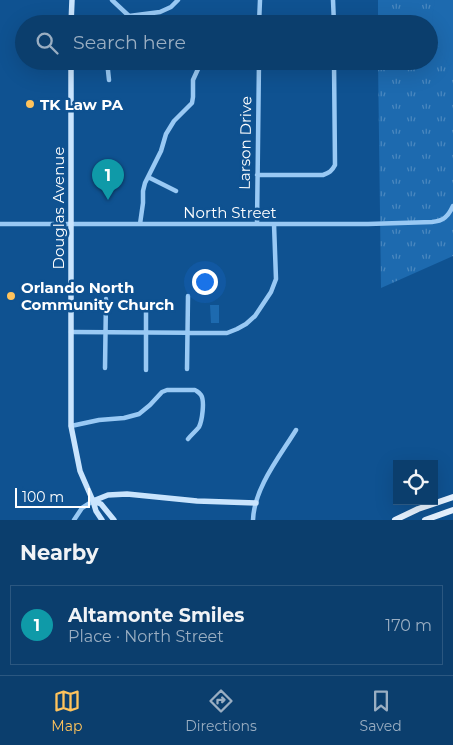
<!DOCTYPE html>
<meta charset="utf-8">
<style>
:root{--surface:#0b3e6d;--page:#194975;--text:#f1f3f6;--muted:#9aaec2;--line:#2b5780;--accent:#ffc35c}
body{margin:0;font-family:Montserrat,sans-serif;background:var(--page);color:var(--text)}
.controls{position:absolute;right:15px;bottom:15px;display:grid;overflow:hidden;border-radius:0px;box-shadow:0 5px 20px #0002}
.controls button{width:45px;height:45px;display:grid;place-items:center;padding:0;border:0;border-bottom:1px solid var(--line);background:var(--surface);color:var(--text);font:25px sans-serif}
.scale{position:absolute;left:15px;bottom:12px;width:75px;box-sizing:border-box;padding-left:5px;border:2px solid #fff;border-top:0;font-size:14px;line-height:18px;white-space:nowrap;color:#fff;-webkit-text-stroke:4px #0f5291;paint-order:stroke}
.you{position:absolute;left:204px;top:281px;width:18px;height:18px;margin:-12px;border:4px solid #fff;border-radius:50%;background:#1a73e8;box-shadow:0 0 0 8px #1a73e833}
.badge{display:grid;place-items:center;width:32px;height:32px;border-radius:50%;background:var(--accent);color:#fff;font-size:16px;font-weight:700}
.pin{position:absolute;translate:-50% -41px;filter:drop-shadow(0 1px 2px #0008)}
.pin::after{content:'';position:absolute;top:26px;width:18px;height:15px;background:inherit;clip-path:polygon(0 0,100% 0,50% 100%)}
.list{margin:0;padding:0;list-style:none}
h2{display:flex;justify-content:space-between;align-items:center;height:65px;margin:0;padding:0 20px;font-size:21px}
h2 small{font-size:16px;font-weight:400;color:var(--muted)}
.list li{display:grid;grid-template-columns:32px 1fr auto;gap:15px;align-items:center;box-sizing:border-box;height:80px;margin:0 10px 10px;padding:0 10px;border:1px solid var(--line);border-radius:0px}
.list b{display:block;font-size:19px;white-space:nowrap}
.list p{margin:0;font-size:16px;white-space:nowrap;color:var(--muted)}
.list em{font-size:16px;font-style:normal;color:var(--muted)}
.icon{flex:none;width:28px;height:28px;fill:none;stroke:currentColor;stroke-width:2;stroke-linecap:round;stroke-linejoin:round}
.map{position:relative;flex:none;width:453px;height:520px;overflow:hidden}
.search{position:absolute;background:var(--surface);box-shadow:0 5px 20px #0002;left:15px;right:15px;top:15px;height:55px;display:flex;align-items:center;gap:12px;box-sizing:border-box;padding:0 18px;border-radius:28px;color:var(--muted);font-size:19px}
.sheet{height:155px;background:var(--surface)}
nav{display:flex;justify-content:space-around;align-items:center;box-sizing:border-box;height:70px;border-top:1px solid var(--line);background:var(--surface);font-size:14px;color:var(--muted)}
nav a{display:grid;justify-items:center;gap:2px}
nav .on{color:var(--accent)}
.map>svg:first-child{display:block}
.grass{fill:url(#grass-tufts)}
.garden{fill:#1d6aaf}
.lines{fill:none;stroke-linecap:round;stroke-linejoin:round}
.street{stroke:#99c9f4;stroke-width:4.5}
.secondary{stroke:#c9e4fd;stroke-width:5.5}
.primary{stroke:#e6f2ff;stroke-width:6}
.poi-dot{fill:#ffc35c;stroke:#0f5291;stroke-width:2}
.labels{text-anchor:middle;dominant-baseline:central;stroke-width:5;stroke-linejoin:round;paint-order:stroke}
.poi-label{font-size:15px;font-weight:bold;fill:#fff;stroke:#0f5291;text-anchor:start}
.street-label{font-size:15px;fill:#fff;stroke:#0f5291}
</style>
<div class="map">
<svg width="453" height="520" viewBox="0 0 453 520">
<defs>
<pattern id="grass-tufts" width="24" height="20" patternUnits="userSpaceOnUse" patternTransform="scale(1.25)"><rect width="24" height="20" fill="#1d6aaf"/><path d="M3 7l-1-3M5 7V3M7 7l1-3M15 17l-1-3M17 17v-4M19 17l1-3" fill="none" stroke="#4a88bf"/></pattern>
</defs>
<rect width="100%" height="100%" fill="#0f5291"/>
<!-- grass -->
<path class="grass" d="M378,0H453V256L381,288L378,61H429V24H378Z"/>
<!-- garden -->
<path class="garden" d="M435,0H453V63L449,66L436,42L432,17Z
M210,305H219V323H211Z"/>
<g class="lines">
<!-- street -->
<path class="street" d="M112,0L129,16L146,24
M333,0L334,24
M121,24L129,16L160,12L171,7L178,0
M259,24L260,0
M107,61L109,80
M257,175H323C329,173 332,171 335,165L334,61
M148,177L176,191
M0,224H368L432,222C443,221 448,217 453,206
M140,224L143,203V191L145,183L161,151L166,134L174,121L192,103L193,97V80L198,69L197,61
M257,224L259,61
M71,332L227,333L237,329L246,324L255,316L271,292L276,279L274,224
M105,368L106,299
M187,369L188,296
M146,370V304
M71,426L99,420L124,418L139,414L150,405L162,392L167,390H195C198,392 199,392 201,395C205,401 202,421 199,427C196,431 191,435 188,439
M74,520L82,508L93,501
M253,520C254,488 280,456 296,430"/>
<!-- secondary -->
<path class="secondary" d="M71,24L72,0
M71,61V426L80,471L93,501L96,511L102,520
M93,501L108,495L127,494L197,501L256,503
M93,501L101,504L114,520"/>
<!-- primary -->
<path class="primary" d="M395,520L418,509L453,497
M425,520L453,510"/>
</g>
<!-- markers -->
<g class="poi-dot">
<circle cx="30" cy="104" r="5"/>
<circle cx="11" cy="296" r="5"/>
</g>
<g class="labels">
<!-- poi labels -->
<g class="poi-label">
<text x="40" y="104">TK Law PA</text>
<text x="21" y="287">Orlando North<tspan x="21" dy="17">Community Church</tspan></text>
</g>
<!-- street labels -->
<g class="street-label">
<text transform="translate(245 143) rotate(-89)">Larson Drive</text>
<text transform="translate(58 208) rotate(-90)">Douglas Avenue</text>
<text x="230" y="212">North Street</text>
</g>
</g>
</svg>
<div class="controls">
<button><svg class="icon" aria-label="locate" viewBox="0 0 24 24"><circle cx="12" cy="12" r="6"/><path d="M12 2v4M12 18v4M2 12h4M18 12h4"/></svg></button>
</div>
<div class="scale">100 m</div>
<div class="you"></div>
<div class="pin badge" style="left:108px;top:200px;background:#0f9aa8">1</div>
<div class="search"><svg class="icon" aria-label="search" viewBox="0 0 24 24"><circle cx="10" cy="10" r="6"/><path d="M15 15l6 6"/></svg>Search here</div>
</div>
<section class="sheet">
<h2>Nearby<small></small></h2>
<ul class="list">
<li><span class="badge" style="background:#0f9aa8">1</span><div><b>Altamonte Smiles</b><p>Place · North Street</p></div><em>170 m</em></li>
</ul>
</section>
<nav>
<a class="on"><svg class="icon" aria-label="map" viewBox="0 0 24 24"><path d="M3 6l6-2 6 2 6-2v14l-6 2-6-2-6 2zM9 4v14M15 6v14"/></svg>Map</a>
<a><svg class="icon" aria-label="directions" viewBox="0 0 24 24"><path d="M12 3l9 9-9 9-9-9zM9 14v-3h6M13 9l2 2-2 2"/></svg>Directions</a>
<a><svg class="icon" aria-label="saved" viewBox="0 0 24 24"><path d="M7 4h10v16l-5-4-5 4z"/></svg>Saved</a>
</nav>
